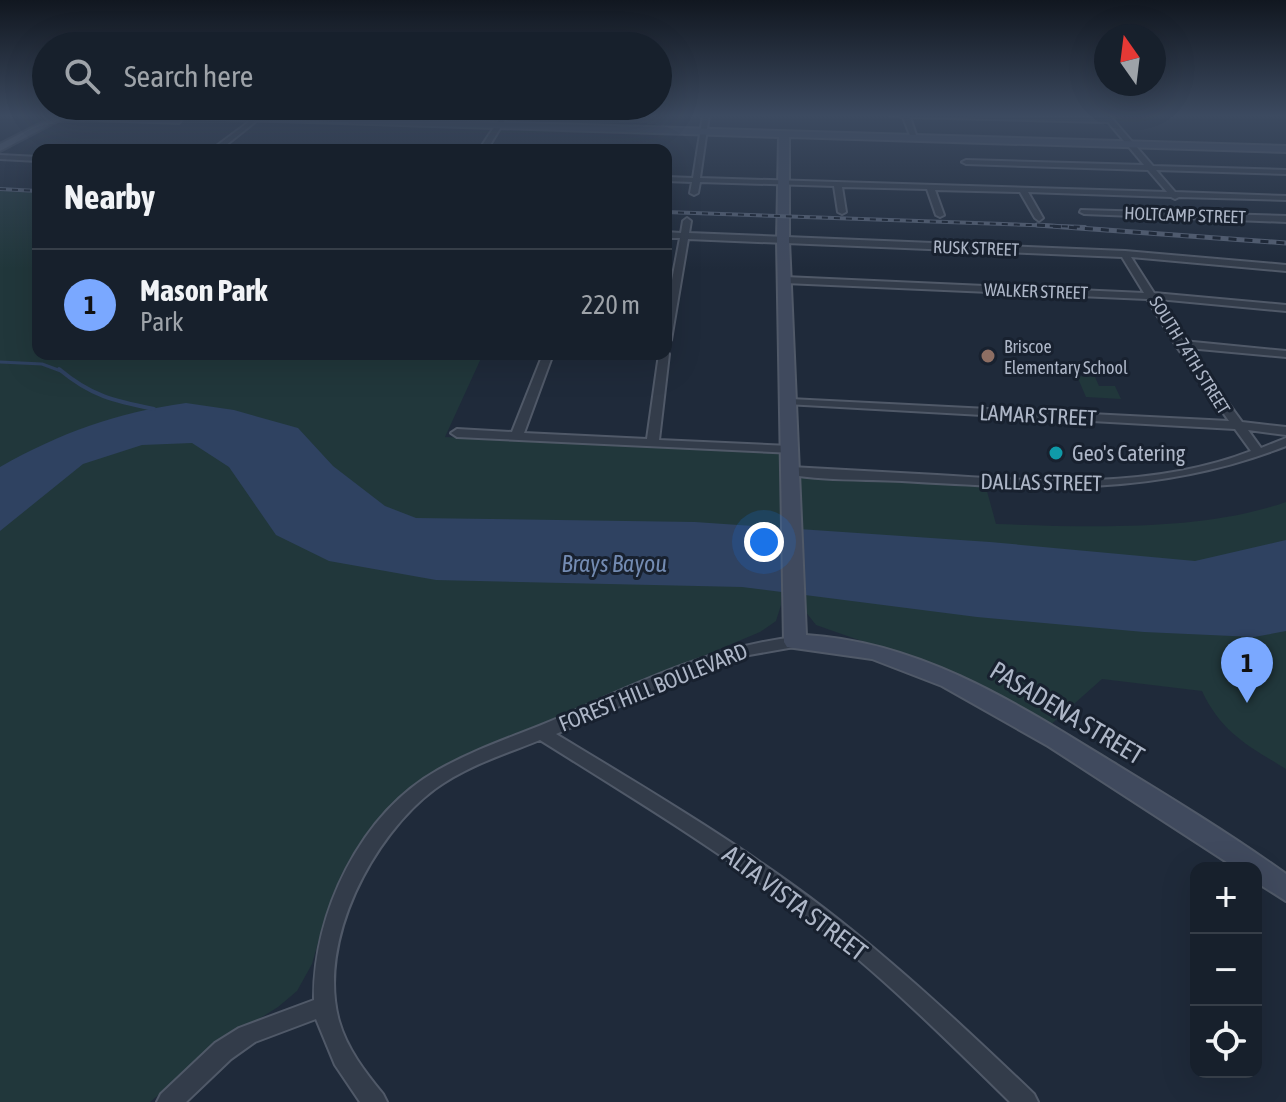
<!DOCTYPE html>
<meta charset="utf-8">
<style>
:root{--surface:#17202c;--page:#242d38;--text:#f1f3f6;--muted:#9ea3a9;--line:#363e48;--accent:#7aa8ff}
body{margin:0;font-family:"Asap Condensed",sans-serif;background:var(--page);color:var(--text)}
.controls{position:absolute;right:24px;bottom:24px;display:grid;overflow:hidden;border-radius:16px;box-shadow:0 8px 32px #0002}
.controls button{width:72px;height:72px;display:grid;place-items:center;padding:0;border:0;border-bottom:2px solid var(--line);background:var(--surface);color:var(--text);font:40px sans-serif}
.compass{position:absolute;left:1094px;top:24px;width:72px;height:72px;border-radius:50%;background:var(--surface);box-shadow:0 8px 32px #0002;rotate:346deg}
.you{position:absolute;left:764px;top:542px;width:28px;height:28px;margin:-20px;border:6px solid #fff;border-radius:50%;background:#1a73e8;box-shadow:0 0 0 12px #1a73e833}
.badge{display:grid;place-items:center;width:52px;height:52px;border-radius:50%;background:var(--accent);color:#111;font-size:26px;font-weight:700}
.pin{position:absolute;translate:-50% -66px;filter:drop-shadow(0 2px 4px #0008)}
.pin::after{content:'';position:absolute;top:42px;width:28px;height:24px;background:inherit;clip-path:polygon(0 0,100% 0,50% 100%)}
.list{margin:0;padding:0;list-style:none}
h2{display:flex;justify-content:space-between;align-items:center;height:104px;margin:0;padding:0 32px;font-size:34px}
h2 small{font-size:26px;font-weight:400;color:var(--muted)}
.list li{display:grid;grid-template-columns:52px 1fr auto;gap:24px;align-items:center;box-sizing:border-box;height:112px;padding:0 32px;border-top:2px solid var(--line)}
.list b{display:block;font-size:30px;white-space:nowrap}
.list p{margin:0;font-size:26px;white-space:nowrap;color:var(--muted)}
.list em{font-size:26px;font-style:normal;color:var(--muted)}
.icon{flex:none;width:44px;height:44px;fill:none;stroke:currentColor;stroke-width:2;stroke-linecap:round;stroke-linejoin:round}
.map{position:relative;flex:none;width:1286px;height:1102px;overflow:hidden}
.search{position:absolute;background:var(--surface);box-shadow:0 8px 32px #0002;left:32px;top:32px;width:640px;height:88px;display:flex;align-items:center;gap:20px;box-sizing:border-box;padding:0 28px;border-radius:44px;color:var(--muted);font-size:30px}
.panel{position:absolute;background:var(--surface);box-shadow:0 8px 32px #0002;left:32px;top:144px;width:640px;height:216px;border-radius:16px}
.map>svg:first-child{display:block}
.green{fill:#21373b}
.water{fill:#2f4261}
.lines{fill:none;stroke-linecap:round;stroke-linejoin:round}
.stream-far1{stroke:#2f4261;stroke-width:3}
.stream{stroke:#2f4261;stroke-width:4}
.street-casing{stroke:#505968;stroke-width:4}
.secondary-casing{stroke:#505968;stroke-width:4}
.primary-casing{stroke:#3c4554;stroke-width:4}
.street{fill:#333c4a;fill-rule:evenodd}
.secondary{fill:#404a5e;fill-rule:evenodd}
.primary{fill:#505a6b;fill-rule:evenodd}
.tram{stroke:#545f72;stroke-width:2}
.rail-far1-casing{stroke:#545f72;stroke-width:4}
.rail-casing{stroke:#545f72;stroke-width:5}
.rail-far1{stroke:#18212f;stroke-width:2;stroke-dasharray:6;stroke-linecap:butt}
.rail{stroke:#18212f;stroke-width:3;stroke-dasharray:8;stroke-linecap:butt}
.education-dot{fill:#8d6e63;stroke:#18212f;stroke-width:3}
.culture-dot{fill:#0f9aa8;stroke:#18212f;stroke-width:3}
.labels{text-anchor:middle;dominant-baseline:central;stroke-width:6;stroke-linejoin:round;paint-order:stroke}
.far-street-label{font-size:18px;fill:#adb6c7;stroke:#18212f}
.far-poi-label{font-size:18px;fill:#adb6c7;stroke:#18212f;text-anchor:start}
.street-label{font-size:22px;fill:#adb6c7;stroke:#18212f}
.poi-label{font-size:22px;fill:#adb6c7;stroke:#18212f;text-anchor:start}
.water-label{font-size:24px;font-style:italic;fill:#738bb2;stroke:#18212f}
.near-street-label{font-size:26px;fill:#adb6c7;stroke:#18212f}
</style>
<div class="map">
<svg width="1286" height="1102" viewBox="0 0 1286 1102">
<rect width="100%" height="100%" fill="#1f2a3a"/>
<!-- green -->
<path class="green" d="M0,190L38,192V354H483L445,437L767,451L776,452L782,458L781,605L776,621L760,632L582,707L459,764L370,834L345,871L323,925L312,964L297,991L278,1007L222,1042L150,1102H0Z
M1077,376L1095,377L1099,386H1115L1121,399L1086,397Z
M805,475L985,484L996,524C1087,527 1200,532 1286,502V769C1248,746 1221,732 1202,691L1102,679L1047,728L933,666L816,625L805,611L797,478Z"/>
<!-- water -->
<path class="water" d="M186,403L234,410L298,428L333,466L385,506L416,518L695,522L990,542L1195,561L1286,540V631L1254,637L1144,632L977,617L742,587L436,580L329,561L276,535L229,467L192,443L142,445L83,464L0,531V467C62,432 115,413 186,403Z"/>
<g class="lines">
<!-- stream-far1 -->
<path class="stream-far1" d="M0,362L42,364L61,371"/>
<!-- stream -->
<path class="stream" d="M59,369C91,396 114,401 154,409"/>
<!-- street casing -->
<g class="street-casing">
<path id="street" d="M502,115H508L487,150H479Z
M703,115H709L700,178L1167,192L1148,170L966,164L962,162L966,160L1144,165L1108,122L910,117L917,138L914,140L911,138L903,117L889,115L1105,118L1103,115H1109L1153,166L1286,170V174L1156,170L1175,192L1286,196V200L1179,197L1175,199L1171,197L1028,192L1043,218L1039,221L1035,218L1020,192L935,190L944,215L940,217L936,215L927,189L842,187L846,212L842,214L838,212L834,186L700,182L698,193L694,195L690,193L692,182L666,181V177L693,178Z
M250,121L255,122L220,150H211Z
M0,155L38,157V161L0,159Z
M1081,210L1286,216V222L1084,214L1080,212Z
M687,218L691,221L689,233L1125,251L1286,265V271L1131,257L1154,293L1286,305V311L1158,299L1183,341L1286,351V357L1188,348L1242,422L1286,427V435L1248,430L1261,448L1286,438V446C1156,497 1039,489 902,481C865,479 822,481 787,474L785,471L791,467C840,470 888,472 937,475C1040,482 1153,489 1251,451L1235,429L786,404V400L790,399L1229,421L1175,344L1147,299L785,283L780,280L785,277L1144,293L1122,257L688,239L671,340L666,343V312L680,238H666V232L681,233L683,221Z
M666,351L669,354L659,440L790,446L794,447L796,450L794,453L457,437L451,433L457,429L512,432L543,354H553L524,433L647,439L659,354H666Z
M795,637L800,638L803,642L800,646L749,655L709,667L556,734C647,789 740,844 825,909C899,966 967,1030 1034,1094L1038,1102H1010C945,1038 880,974 808,918C723,853 631,797 540,740C505,754 466,766 435,789C372,836 317,942 339,1021C347,1049 365,1072 383,1094L387,1102H360L335,1065L316,1019L255,1042L231,1059L186,1102H157L161,1094L215,1043L239,1028L314,1000C313,913 360,814 438,770C480,746 528,732 572,712C643,680 716,646 795,637Z"/>
</g>
<!-- secondary casing -->
<g class="secondary-casing">
<path id="secondary" d="M42,115H246L1286,146V152L789,137V240L806,635C921,642 1016,703 1112,762C1171,798 1230,834 1286,874V901L1256,882V868H1236L1048,746L942,686L872,659L787,647L784,642L777,240L779,137L183,118L179,123L47,118Z"/>
</g>
<!-- primary casing -->
<g class="primary-casing">
<path id="primary" d="M57,115H69L0,151V144Z"/>
</g>
<!-- street -->
<use href="#street" class="street"/>
<!-- secondary -->
<use href="#secondary" class="secondary"/>
<!-- primary -->
<use href="#primary" class="primary"/>
<!-- tram -->
<path class="tram" d="M74,115L348,123"/>
<!-- rail-far1 casing -->
<g class="rail-far1-casing">
<path id="rail-far1" d="M0,189L38,191
M666,212L1085,227"/>
</g>
<!-- rail casing -->
<g class="rail-casing">
<path id="rail" d="M1037,225L1286,243"/>
</g>
<!-- rail-far1 -->
<use href="#rail-far1" class="rail-far1"/>
<!-- rail -->
<use href="#rail" class="rail"/>
</g>
<!-- sky -->
<linearGradient id="sky" x2="0" y2="1"><stop stop-color="#111720"/><stop offset="0.43" stop-color="#3c4a60"/><stop offset="1" stop-color="#3c4a60" stop-opacity="0"/></linearGradient>
<rect width="1286" height="269" fill="url(#sky)"/>
<!-- markers -->
<circle class="education-dot" cx="988" cy="356" r="8"/>
<circle class="culture-dot" cx="1056" cy="453" r="8"/>
<g class="labels">
<!-- far-street labels -->
<g class="far-street-label">
<text transform="translate(1185 215) rotate(2)">HOLTCAMP STREET</text>
<text transform="translate(976 248) rotate(2)">RUSK STREET</text>
<text transform="translate(1036 291) rotate(2)">WALKER STREET</text>
<text transform="translate(1190 355) rotate(58)">SOUTH 74TH STREET</text>
</g>
<!-- far-poi labels -->
<g class="far-poi-label">
<text x="1004" y="346">Briscoe<tspan x="1004" dy="21">Elementary School</tspan></text>
</g>
<!-- street labels -->
<g class="street-label">
<text transform="translate(1038 415) rotate(3)">LAMAR STREET</text>
<text transform="translate(1041 482) rotate(1)">DALLAS STREET</text>
<text transform="translate(653 687) rotate(-22)">FOREST HILL BOULEVARD</text>
</g>
<!-- poi labels -->
<g class="poi-label">
<text x="1072" y="453">Geo's Catering</text>
</g>
<!-- water labels -->
<g class="water-label">
<text x="614" y="563">Brays Bayou</text>
</g>
<!-- near-street labels -->
<g class="near-street-label">
<text transform="translate(1067 713) rotate(31)">PASADENA STREET</text>
<text transform="translate(795 903) rotate(37)">ALTA VISTA STREET</text>
</g>
</g>
</svg>
<div class="controls">
<button>+</button>
<button>−</button>
<button><svg class="icon" aria-label="locate" viewBox="0 0 24 24"><circle cx="12" cy="12" r="6"/><path d="M12 2v4M12 18v4M2 12h4M18 12h4"/></svg></button>
</div>
<svg class="compass" viewBox="-18 -18 36 36"><path d="M0-13l5 13h-10z" fill="#e53935"/><path d="M0 13l5-13h-10z" fill="#9ea3a9"/></svg>
<div class="you"></div>
<div class="pin badge" style="left:1247px;top:703px">1</div>
<div class="search"><svg class="icon" aria-label="search" viewBox="0 0 24 24"><circle cx="10" cy="10" r="6"/><path d="M15 15l6 6"/></svg>Search here</div>
<section class="panel">
<h2>Nearby<small></small></h2>
<ul class="list">
<li><span class="badge">1</span><div><b>Mason Park</b><p>Park</p></div><em>220 m</em></li>
</ul>
</section>
</div>
